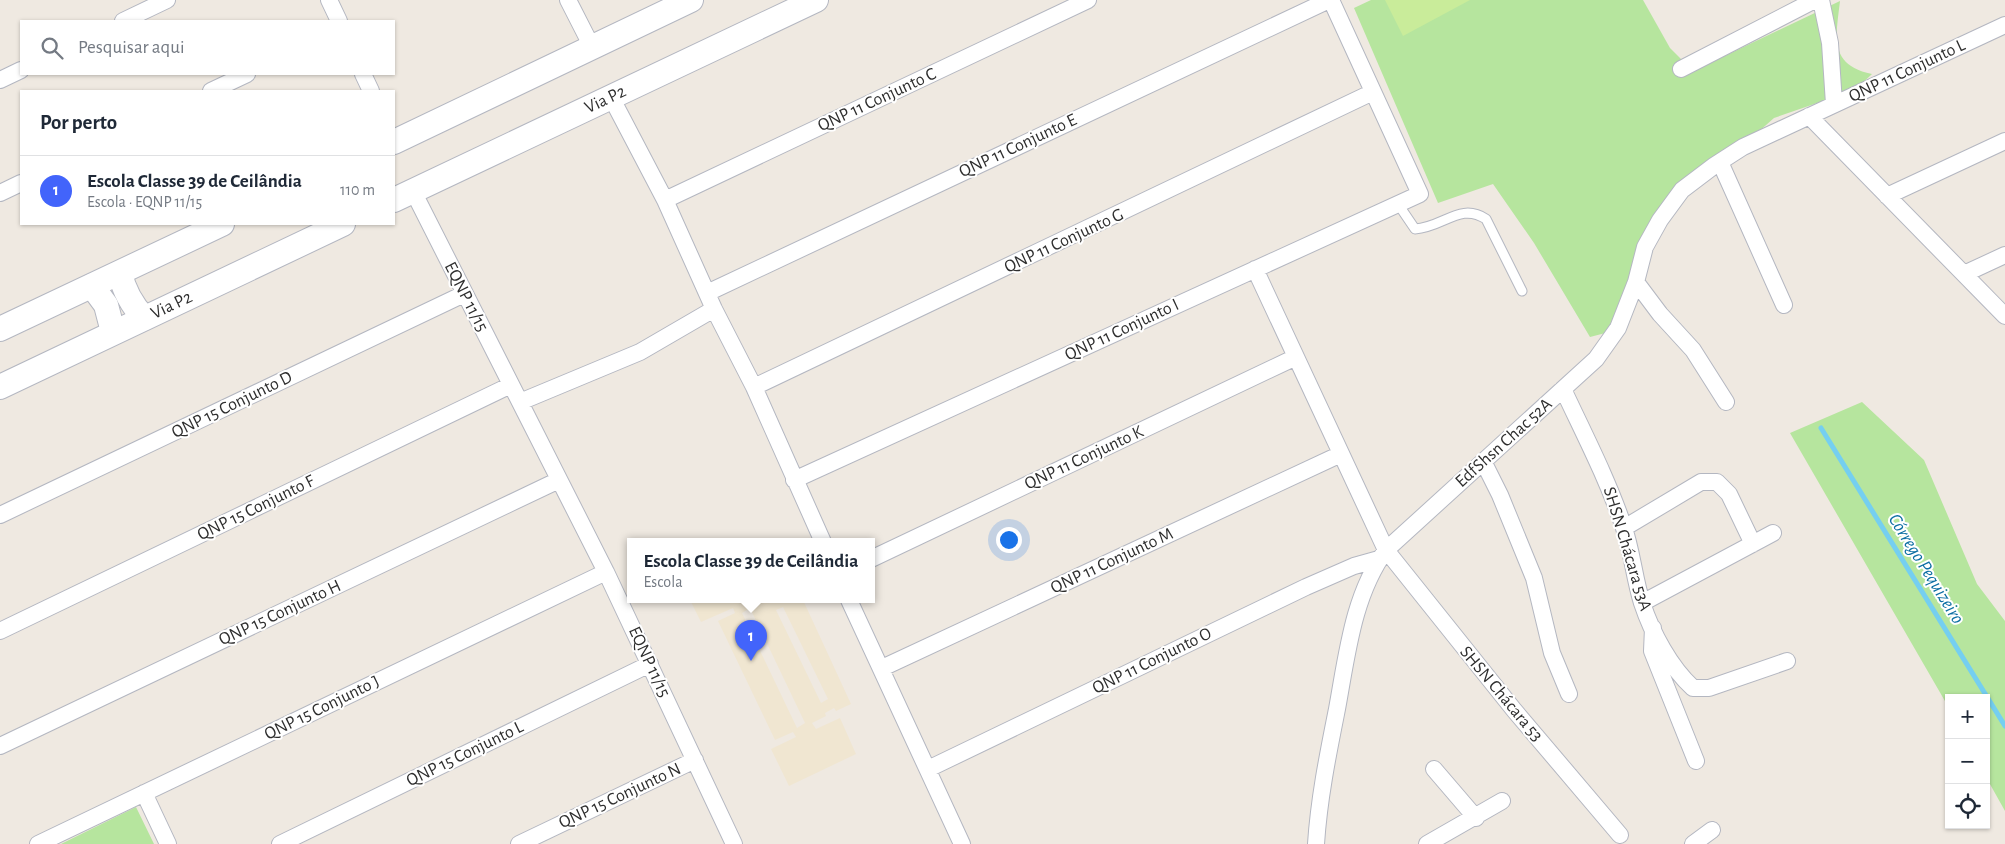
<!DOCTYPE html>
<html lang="pt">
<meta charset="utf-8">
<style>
:root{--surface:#fff;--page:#f2f2f3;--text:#1f2937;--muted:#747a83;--line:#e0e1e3;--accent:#4264fb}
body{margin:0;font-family:"Alegreya Sans",sans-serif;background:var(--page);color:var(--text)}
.controls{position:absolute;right:15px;bottom:15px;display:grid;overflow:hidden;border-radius:0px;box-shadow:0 1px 4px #0004}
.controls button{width:45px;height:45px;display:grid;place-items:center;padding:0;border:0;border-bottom:1px solid var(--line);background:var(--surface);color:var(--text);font:25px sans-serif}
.you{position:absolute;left:1008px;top:539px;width:18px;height:18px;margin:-12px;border:4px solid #fff;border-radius:50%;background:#1a73e8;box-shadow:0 0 0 8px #1a73e833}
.badge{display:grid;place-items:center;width:32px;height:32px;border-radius:50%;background:var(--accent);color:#fff;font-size:16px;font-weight:700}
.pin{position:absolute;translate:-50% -41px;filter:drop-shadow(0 1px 2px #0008)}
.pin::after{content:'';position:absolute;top:26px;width:18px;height:15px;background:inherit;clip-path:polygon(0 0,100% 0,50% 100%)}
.popup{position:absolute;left:627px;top:538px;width:248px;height:65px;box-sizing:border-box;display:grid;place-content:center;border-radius:0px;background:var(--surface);filter:drop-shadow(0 1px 4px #0005);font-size:16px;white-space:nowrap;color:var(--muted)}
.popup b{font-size:19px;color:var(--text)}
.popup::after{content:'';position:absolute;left:50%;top:100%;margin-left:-10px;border:10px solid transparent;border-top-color:var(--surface)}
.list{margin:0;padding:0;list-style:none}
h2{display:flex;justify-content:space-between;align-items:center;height:65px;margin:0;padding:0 20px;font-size:21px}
h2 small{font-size:16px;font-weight:400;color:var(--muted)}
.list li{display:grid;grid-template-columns:32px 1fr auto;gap:15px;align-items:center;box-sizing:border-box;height:70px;padding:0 20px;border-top:1px solid var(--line)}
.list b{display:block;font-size:19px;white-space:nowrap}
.list p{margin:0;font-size:16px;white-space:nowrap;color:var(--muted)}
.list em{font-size:16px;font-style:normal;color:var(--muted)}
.icon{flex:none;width:28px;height:28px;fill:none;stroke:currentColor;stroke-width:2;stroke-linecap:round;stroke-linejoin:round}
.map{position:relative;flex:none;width:2005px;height:844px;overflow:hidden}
.search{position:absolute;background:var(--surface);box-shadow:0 1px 4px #0004;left:20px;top:20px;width:375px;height:55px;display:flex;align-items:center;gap:12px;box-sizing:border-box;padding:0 18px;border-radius:0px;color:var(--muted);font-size:19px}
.panel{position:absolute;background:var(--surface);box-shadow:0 1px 4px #0004;left:20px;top:90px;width:375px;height:135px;border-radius:0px}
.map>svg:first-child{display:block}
.education{fill:#f0e6d1;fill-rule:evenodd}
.green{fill:#b6e59e}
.pitch{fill:#c9ec9a}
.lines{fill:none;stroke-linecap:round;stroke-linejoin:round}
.stream{stroke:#75cff0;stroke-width:5}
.service-casing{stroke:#b4b7c1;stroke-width:11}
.minor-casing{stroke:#b4b7c1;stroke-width:18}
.secondary-casing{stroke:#b4b7c1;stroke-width:26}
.service{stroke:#fff;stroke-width:9}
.minor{stroke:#fff;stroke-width:16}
.secondary{stroke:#fff;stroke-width:24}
.labels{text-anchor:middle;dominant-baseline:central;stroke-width:4;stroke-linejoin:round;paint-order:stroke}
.street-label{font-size:18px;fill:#2e2e2e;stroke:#fff}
.water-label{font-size:19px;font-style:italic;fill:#0d6fa3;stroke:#fff}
</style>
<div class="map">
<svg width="2005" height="844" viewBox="0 0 2005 844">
<rect width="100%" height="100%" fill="#efe9e1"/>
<!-- education -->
<path class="education" d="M690,600H754L755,604L763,600H803L851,704L836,711L834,708L825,713L826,716L812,723L816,729L840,718L856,754L789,786L771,749L796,737L793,732L775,740L718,621L735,613L733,608L701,622ZM783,607L828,699L821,703L776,610ZM750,608L805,723L797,728L742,613Z"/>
<!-- green -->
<path class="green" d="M1371,0H1643L1670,48L1693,71L1840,1C1836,36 1828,65 1872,74L1855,90L1774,118L1670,210L1617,330L1590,337L1534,243L1493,184L1438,203L1354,8Z
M1862,402L1924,460L1977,584L2005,621V811L1986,777V698H1949V708L1790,433Z
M136,807L154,844H61Z"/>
<!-- pitch -->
<path class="pitch" d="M1385,0H1470L1403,36Z"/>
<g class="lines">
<!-- stream -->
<path class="stream" d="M1821,428L2005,726"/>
<!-- service casing -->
<g class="service-casing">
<path id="service" d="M1398,204L1415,229C1444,227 1460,202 1486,219L1522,291"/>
</g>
<!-- minor casing -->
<g class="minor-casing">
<path id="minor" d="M329,0L339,21
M568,0L592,47
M1821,0L1830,43L1834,104
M123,21L167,0
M1681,69L1815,0
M363,74L371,91
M0,80L21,70
M211,91L247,74
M611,97L665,200L714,309L754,387L823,542
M1809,116L2005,316
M1720,162L1784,305
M413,191L606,572L734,844
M0,193L21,183
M1887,196L2005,141
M665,200L1088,0
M1255,269L1386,550L1514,710L1620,835
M1964,274L2005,255
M1636,282L1660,314L1693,350L1726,402
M707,293L1329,0
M754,387L1373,92
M1563,389C1584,434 1607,478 1623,525C1632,550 1634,578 1642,603C1652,633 1670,667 1693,688H1709L1787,661
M520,402L640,352L714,309
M1483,461L1500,495L1534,578L1552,653L1569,694
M794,480L1420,194L1331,0
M0,515L464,294
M1624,528L1701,482H1717L1729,494L1753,544
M871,559L1296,357
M849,600L962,844
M1642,603L1773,533
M1653,628L1652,651L1696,761
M0,631L511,385
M882,668L1341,454
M0,746L559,480
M928,769L1306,587L1354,566L1379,559
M1434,769L1476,818
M144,793L168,844
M38,844L606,572
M280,844L650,664
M519,844L695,760
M1316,844C1319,798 1328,754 1337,709C1347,655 1353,595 1386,550L1596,359L1618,328L1636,282L1645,247L1660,220L1682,190L1715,165L1743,147L2005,25
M1427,844L1502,801
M1693,844L1712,830"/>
</g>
<!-- secondary casing -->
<g class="secondary-casing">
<g id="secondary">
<path d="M394,142L691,0"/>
<path id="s1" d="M394,200L816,0"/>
<path d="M120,273C124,291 131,304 144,318"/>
<path d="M92,286L106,305L113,332"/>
<path d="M0,329L222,224"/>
<path id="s2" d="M0,387L343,224"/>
</g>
</g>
<!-- service -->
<use href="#service" class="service"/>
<!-- minor -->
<use href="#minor" class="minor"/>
<!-- secondary -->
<use href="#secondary" class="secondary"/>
</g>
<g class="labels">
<!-- street labels -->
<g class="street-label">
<text transform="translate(1907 71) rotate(-25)">QNP 11 Conjunto L</text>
<text stroke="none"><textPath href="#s1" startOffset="234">Via P2</textPath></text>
<text transform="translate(877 100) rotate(-25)">QNP 11 Conjunto C</text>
<text transform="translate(1018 146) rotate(-25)">QNP 11 Conjunto E</text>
<text transform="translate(1064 241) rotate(-25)">QNP 11 Conjunto G</text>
<text transform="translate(466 297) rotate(63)">EQNP 11/15</text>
<text stroke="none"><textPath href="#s2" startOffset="190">Via P2</textPath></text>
<text transform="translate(1122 330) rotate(-25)">QNP 11 Conjunto I</text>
<text transform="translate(232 405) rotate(-26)">QNP 15 Conjunto D</text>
<text transform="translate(1504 443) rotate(-42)">EdfShsn Chac 52A</text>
<text transform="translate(1084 458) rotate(-25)">QNP 11 Conjunto K</text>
<text transform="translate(256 508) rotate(-26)">QNP 15 Conjunto F</text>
<text transform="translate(1627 549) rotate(73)">SHSN Chácara 53A</text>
<text transform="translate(1112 561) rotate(-25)">QNP 11 Conjunto M</text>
<text transform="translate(280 613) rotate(-25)">QNP 15 Conjunto H</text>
<text transform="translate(1152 661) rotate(-26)">QNP 11 Conjunto O</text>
<text transform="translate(649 662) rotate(65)">EQNP 11/15</text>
<text transform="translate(1501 694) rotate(50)">SHSN Chácara 53</text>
<text transform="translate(322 708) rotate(-26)">QNP 15 Conjunto J</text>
<text transform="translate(465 754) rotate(-26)">QNP 15 Conjunto L</text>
<text transform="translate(620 796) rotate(-25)">QNP 15 Conjunto N</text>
</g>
<!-- water labels -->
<g class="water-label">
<text transform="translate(1926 569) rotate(58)">Córrego Pequizeiro</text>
</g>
</g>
</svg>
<div class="controls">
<button>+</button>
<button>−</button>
<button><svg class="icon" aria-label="locate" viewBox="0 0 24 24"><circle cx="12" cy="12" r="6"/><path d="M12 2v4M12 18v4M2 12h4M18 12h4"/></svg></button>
</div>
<div class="you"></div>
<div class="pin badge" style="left:751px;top:661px">1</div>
<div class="popup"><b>Escola Classe 39 de Ceilândia</b>Escola</div>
<div class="search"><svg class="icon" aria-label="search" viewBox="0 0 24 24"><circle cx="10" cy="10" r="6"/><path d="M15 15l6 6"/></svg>Pesquisar aqui</div>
<section class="panel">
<h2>Por perto<small></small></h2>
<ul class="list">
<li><span class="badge">1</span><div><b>Escola Classe 39 de Ceilândia</b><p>Escola · EQNP 11/15</p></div><em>110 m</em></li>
</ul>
</section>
</div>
